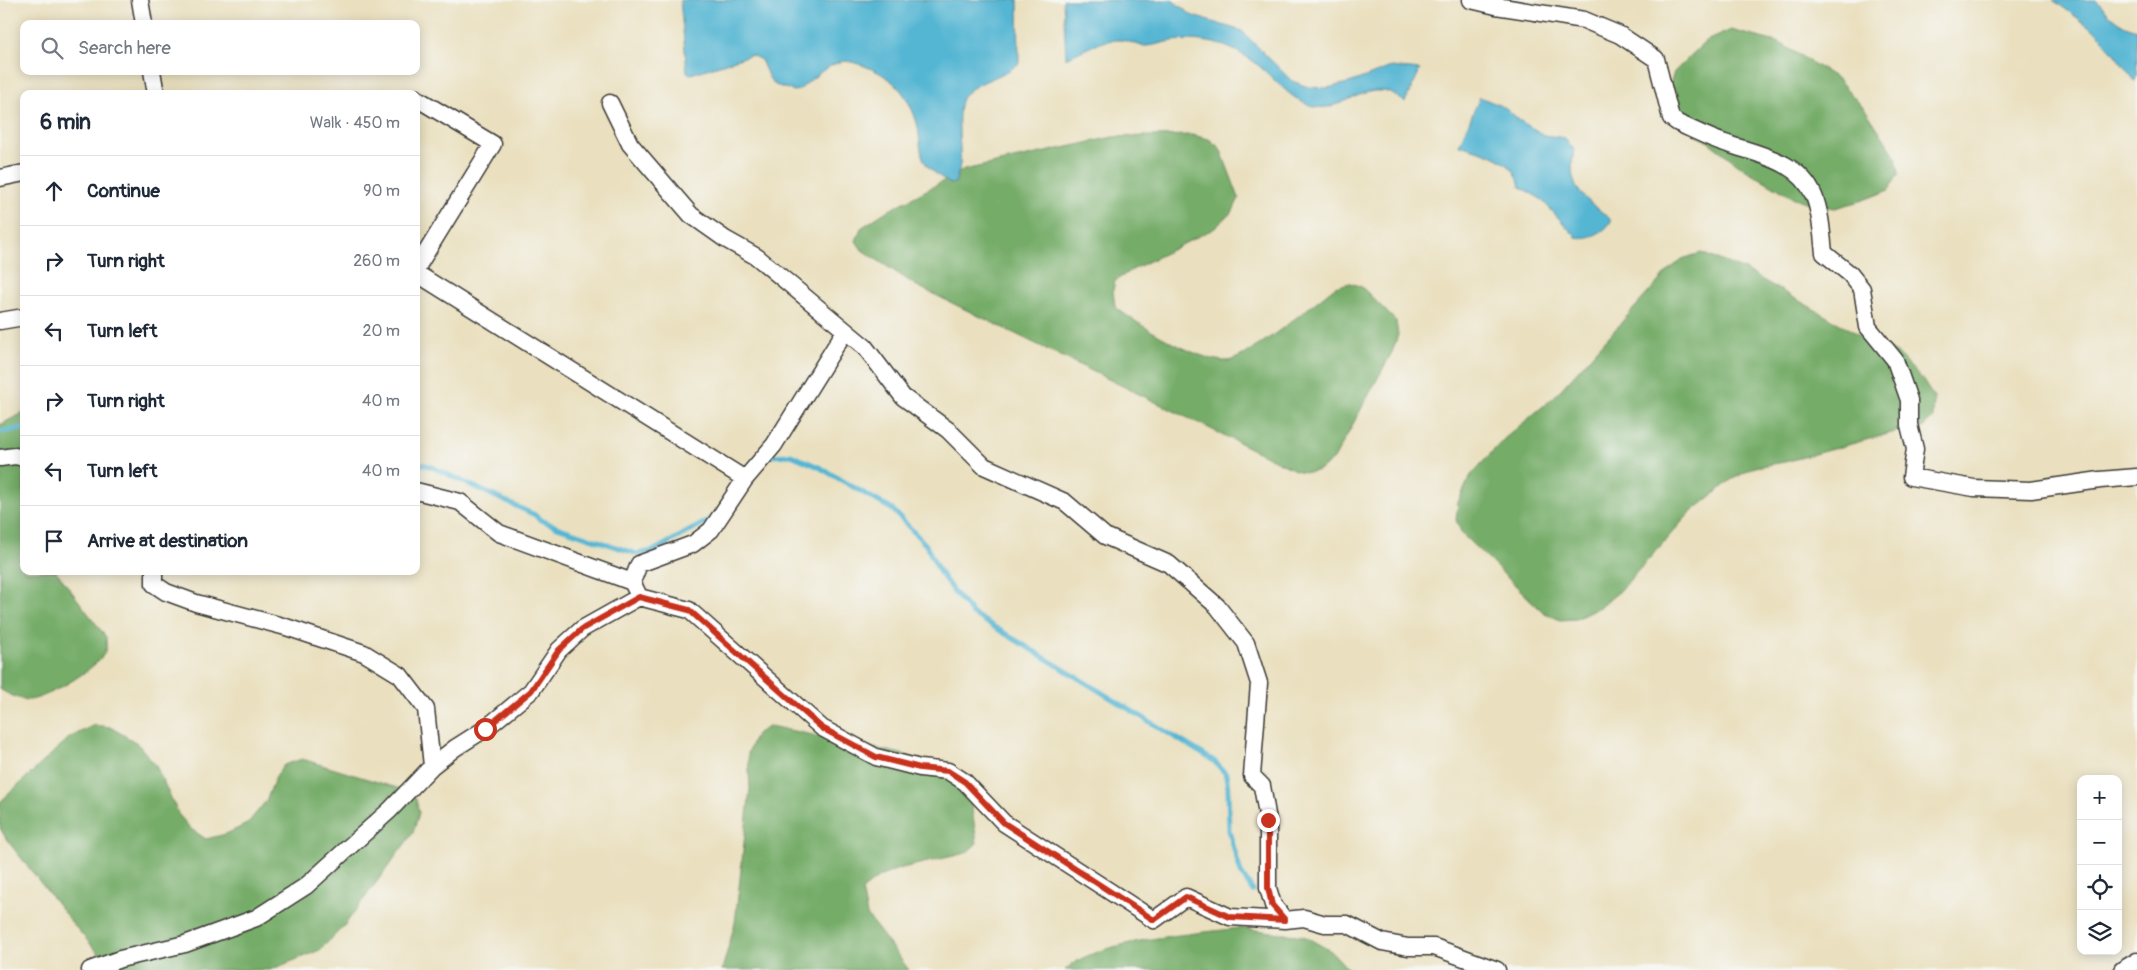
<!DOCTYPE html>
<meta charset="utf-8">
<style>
:root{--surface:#fff;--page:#f2f2f3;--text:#1f2937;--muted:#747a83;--line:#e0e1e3}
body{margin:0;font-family:Pangolin,sans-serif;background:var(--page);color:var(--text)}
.controls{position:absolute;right:15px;bottom:15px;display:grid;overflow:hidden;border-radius:10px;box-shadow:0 2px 12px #0003}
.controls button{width:45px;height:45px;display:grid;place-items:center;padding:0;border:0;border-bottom:1px solid var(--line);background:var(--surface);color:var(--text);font:25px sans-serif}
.stop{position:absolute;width:15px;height:15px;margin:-11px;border:4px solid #c8321e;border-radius:50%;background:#fff}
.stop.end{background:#c8321e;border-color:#fff;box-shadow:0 1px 5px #0008}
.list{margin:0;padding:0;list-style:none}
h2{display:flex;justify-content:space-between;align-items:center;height:65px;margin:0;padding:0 20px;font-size:21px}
h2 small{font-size:16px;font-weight:400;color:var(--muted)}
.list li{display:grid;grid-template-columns:32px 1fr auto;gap:15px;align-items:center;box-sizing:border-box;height:70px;padding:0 20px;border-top:1px solid var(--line)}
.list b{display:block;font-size:19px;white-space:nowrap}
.list em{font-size:16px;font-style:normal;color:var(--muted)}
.icon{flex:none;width:28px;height:28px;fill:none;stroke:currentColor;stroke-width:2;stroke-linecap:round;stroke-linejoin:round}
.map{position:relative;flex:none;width:2137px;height:970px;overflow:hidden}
.search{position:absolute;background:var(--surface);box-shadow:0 2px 12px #0003;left:20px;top:20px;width:400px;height:55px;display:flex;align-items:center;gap:12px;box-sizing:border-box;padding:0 18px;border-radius:10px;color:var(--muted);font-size:19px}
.panel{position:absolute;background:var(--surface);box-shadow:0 2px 12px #0003;left:20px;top:90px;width:400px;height:485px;border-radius:10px}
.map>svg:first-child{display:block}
.forest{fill:#75ac68;stroke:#486442}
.water{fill:#55b6d3;stroke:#386978}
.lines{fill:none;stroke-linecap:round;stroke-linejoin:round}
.stream{stroke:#55b6d3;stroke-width:5}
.minor-casing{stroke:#3b3934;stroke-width:19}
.minor{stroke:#fff;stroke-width:16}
.route{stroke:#c8321e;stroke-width:6}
</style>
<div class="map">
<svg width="2137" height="970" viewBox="0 0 2137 970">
<rect width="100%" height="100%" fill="#f6f6f2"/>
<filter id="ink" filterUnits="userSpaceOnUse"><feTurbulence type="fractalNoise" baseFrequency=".02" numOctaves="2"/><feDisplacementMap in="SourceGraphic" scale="10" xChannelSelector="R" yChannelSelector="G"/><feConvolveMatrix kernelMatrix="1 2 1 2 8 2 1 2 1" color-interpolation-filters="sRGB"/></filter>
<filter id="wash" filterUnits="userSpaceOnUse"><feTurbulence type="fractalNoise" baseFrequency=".0096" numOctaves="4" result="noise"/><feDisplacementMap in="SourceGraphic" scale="20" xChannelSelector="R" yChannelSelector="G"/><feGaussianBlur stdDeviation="1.12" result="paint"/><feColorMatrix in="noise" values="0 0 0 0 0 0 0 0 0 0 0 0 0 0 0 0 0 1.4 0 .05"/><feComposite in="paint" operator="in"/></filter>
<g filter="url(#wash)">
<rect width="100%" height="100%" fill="#eae0bf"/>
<!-- forest -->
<path class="forest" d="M1731,30L1780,43L1838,79L1867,112L1896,157L1899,173L1889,190L1861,201L1835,208L1814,205L1792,197L1746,170L1669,113L1665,101L1674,72L1706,41Z
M1192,135L1209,139L1220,148L1239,198L1233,211L1215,228L1130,271L1115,281L1113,290L1115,307C1137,324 1201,363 1228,361C1247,359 1316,302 1335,287L1350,283L1362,287L1396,321L1398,335L1392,352L1334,459C1319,471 1314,475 1295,470L917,286L862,250L856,241L861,228L882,214L964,170L1113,137Z
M1701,253L1745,270L1856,333L1897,353L1922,379L1934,398L1933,418L1921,429L1899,431L1785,462L1755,467L1731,480L1689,514L1620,591L1600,607L1576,619L1560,620L1543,612L1462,534L1456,520L1458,502L1471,475L1504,439L1554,397L1667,272L1682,259Z
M24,412V571H56L106,637C106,641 107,648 105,652C98,668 46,699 29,700C20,700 7,694 0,689V425Z
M94,725L110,727L137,743L156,766L179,815L191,829L206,839L226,834L247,824L266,801L276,776L284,765L302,759L407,791L416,799L419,813L413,833L344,926L320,950L270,970H113L73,924L7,840L0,828V802L69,738Z
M770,726L898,753L932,763L959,787L971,803L977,843L966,853L898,869L879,877L862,890L867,915L909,970H722L735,923L750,789L748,753L756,734Z
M1240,928L1304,936L1331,951L1349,970H1065C1097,939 1195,934 1240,928Z"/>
<!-- water -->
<path class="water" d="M680,0H1018L1019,63C1004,77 982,79 966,93C953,104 962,147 960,164C959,171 957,177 955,183L950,184C942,178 932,172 926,164C918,152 921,133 916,120C906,90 891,76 862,65C854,63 848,60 840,62C824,67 811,80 799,90L794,91L775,85L769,78L761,60L751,55L691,74L687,72Z
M1063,0H1172L1193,16L1242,31L1292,81L1308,87L1327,88L1352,82L1391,67L1420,70L1405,102C1397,97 1390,91 1381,91C1357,89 1335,114 1311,106C1286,97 1272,74 1251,60C1228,43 1200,38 1172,41C1163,42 1154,46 1146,46C1136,46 1127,39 1116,40C1100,40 1081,52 1066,58Z
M2053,0H2096C2107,13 2119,26 2137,30V75L2135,81L2098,33Z
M1480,97L1506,108L1519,120L1544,135L1565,138L1574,150C1569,178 1573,190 1597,208C1602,212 1608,215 1611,221C1606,232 1588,240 1576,237L1541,199L1520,187C1516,159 1483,152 1459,145Z"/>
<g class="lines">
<!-- stream -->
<path class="stream" d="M0,432L24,428
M770,456L791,455L819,467L893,510L926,545L939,571L953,591L973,614L1214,761L1226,774L1228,788L1229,831L1241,873L1253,891
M416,462L432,467L535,515L539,519L557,527L637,554L653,551L711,519"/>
</g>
</g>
<g filter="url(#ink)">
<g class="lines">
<!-- minor casing -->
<g class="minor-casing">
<path id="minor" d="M140,0L144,24
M1471,0L1496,6L1584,20L1620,35L1656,59L1671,118L1678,123C1694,130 1711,139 1728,144C1760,155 1799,161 1814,196C1821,213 1822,235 1824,253L1850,274L1862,289L1868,327L1895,360L1909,400V425L1915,449L1911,477L1974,488L2031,490L2100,480L2137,477
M152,71L156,94
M416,98L493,144L416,269
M610,103L630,144L691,215L725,239L757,257L865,347L903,397L948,430L984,466L1065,502L1105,536L1169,564L1217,606L1246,643L1259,683L1252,776L1262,786L1268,820V888L1273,905L1285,920
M0,178L24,173
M416,273L745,479
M0,321L24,317
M0,458L15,456L24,458
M416,491L460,502L499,533L632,582L637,592
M154,571V584L166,592L196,603L286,627L364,653L400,675L426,709L432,766
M632,582L639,564L693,544L711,530L745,479L774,445L845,331
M90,970L120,959L185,944L256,918L306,886L390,810L432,766L455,748L485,729L531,691L559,650L582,629L639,597L689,610L822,728L876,757L920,768L948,771L965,782L1004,823L1154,920L1186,897L1230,917L1285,920L1304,918L1325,924H1347L1382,942L1408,947H1434L1497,970
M2122,970L2137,961"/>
</g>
<!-- minor -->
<use href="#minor" class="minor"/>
</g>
</g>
<g class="lines" filter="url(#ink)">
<!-- route -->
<path class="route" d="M485,729L531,691L559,650L582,629L639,597L689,610L822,728L876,757L920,768L948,771L965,782L1004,823L1154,920L1186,897L1230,917L1285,920L1272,905L1268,888V820"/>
</g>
</svg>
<div class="controls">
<button>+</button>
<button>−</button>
<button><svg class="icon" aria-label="locate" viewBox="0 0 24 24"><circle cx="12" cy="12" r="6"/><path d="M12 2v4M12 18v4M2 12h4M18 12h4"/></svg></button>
<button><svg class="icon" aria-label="layers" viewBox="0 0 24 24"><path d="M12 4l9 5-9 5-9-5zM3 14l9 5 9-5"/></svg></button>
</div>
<div class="stop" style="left:485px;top:729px"></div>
<div class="stop end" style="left:1268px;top:820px"></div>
<div class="search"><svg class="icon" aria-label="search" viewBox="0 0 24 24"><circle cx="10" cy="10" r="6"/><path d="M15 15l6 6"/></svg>Search here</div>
<section class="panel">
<h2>6 min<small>Walk · 450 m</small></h2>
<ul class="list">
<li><svg class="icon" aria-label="ahead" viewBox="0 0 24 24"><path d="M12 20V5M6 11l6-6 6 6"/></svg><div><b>Continue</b></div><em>90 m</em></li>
<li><svg class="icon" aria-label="right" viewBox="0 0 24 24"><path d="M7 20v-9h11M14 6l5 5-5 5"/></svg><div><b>Turn right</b></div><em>260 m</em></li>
<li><svg class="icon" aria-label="left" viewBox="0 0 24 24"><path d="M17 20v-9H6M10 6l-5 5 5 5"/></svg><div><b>Turn left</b></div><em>20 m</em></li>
<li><svg class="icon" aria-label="right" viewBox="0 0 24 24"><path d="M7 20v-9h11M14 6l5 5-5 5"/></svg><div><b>Turn right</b></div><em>40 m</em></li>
<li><svg class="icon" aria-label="left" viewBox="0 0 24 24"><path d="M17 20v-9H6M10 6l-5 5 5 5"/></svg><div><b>Turn left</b></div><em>40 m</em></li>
<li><svg class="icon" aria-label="arrive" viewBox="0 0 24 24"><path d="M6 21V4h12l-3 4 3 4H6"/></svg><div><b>Arrive at destination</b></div></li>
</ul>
</section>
</div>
